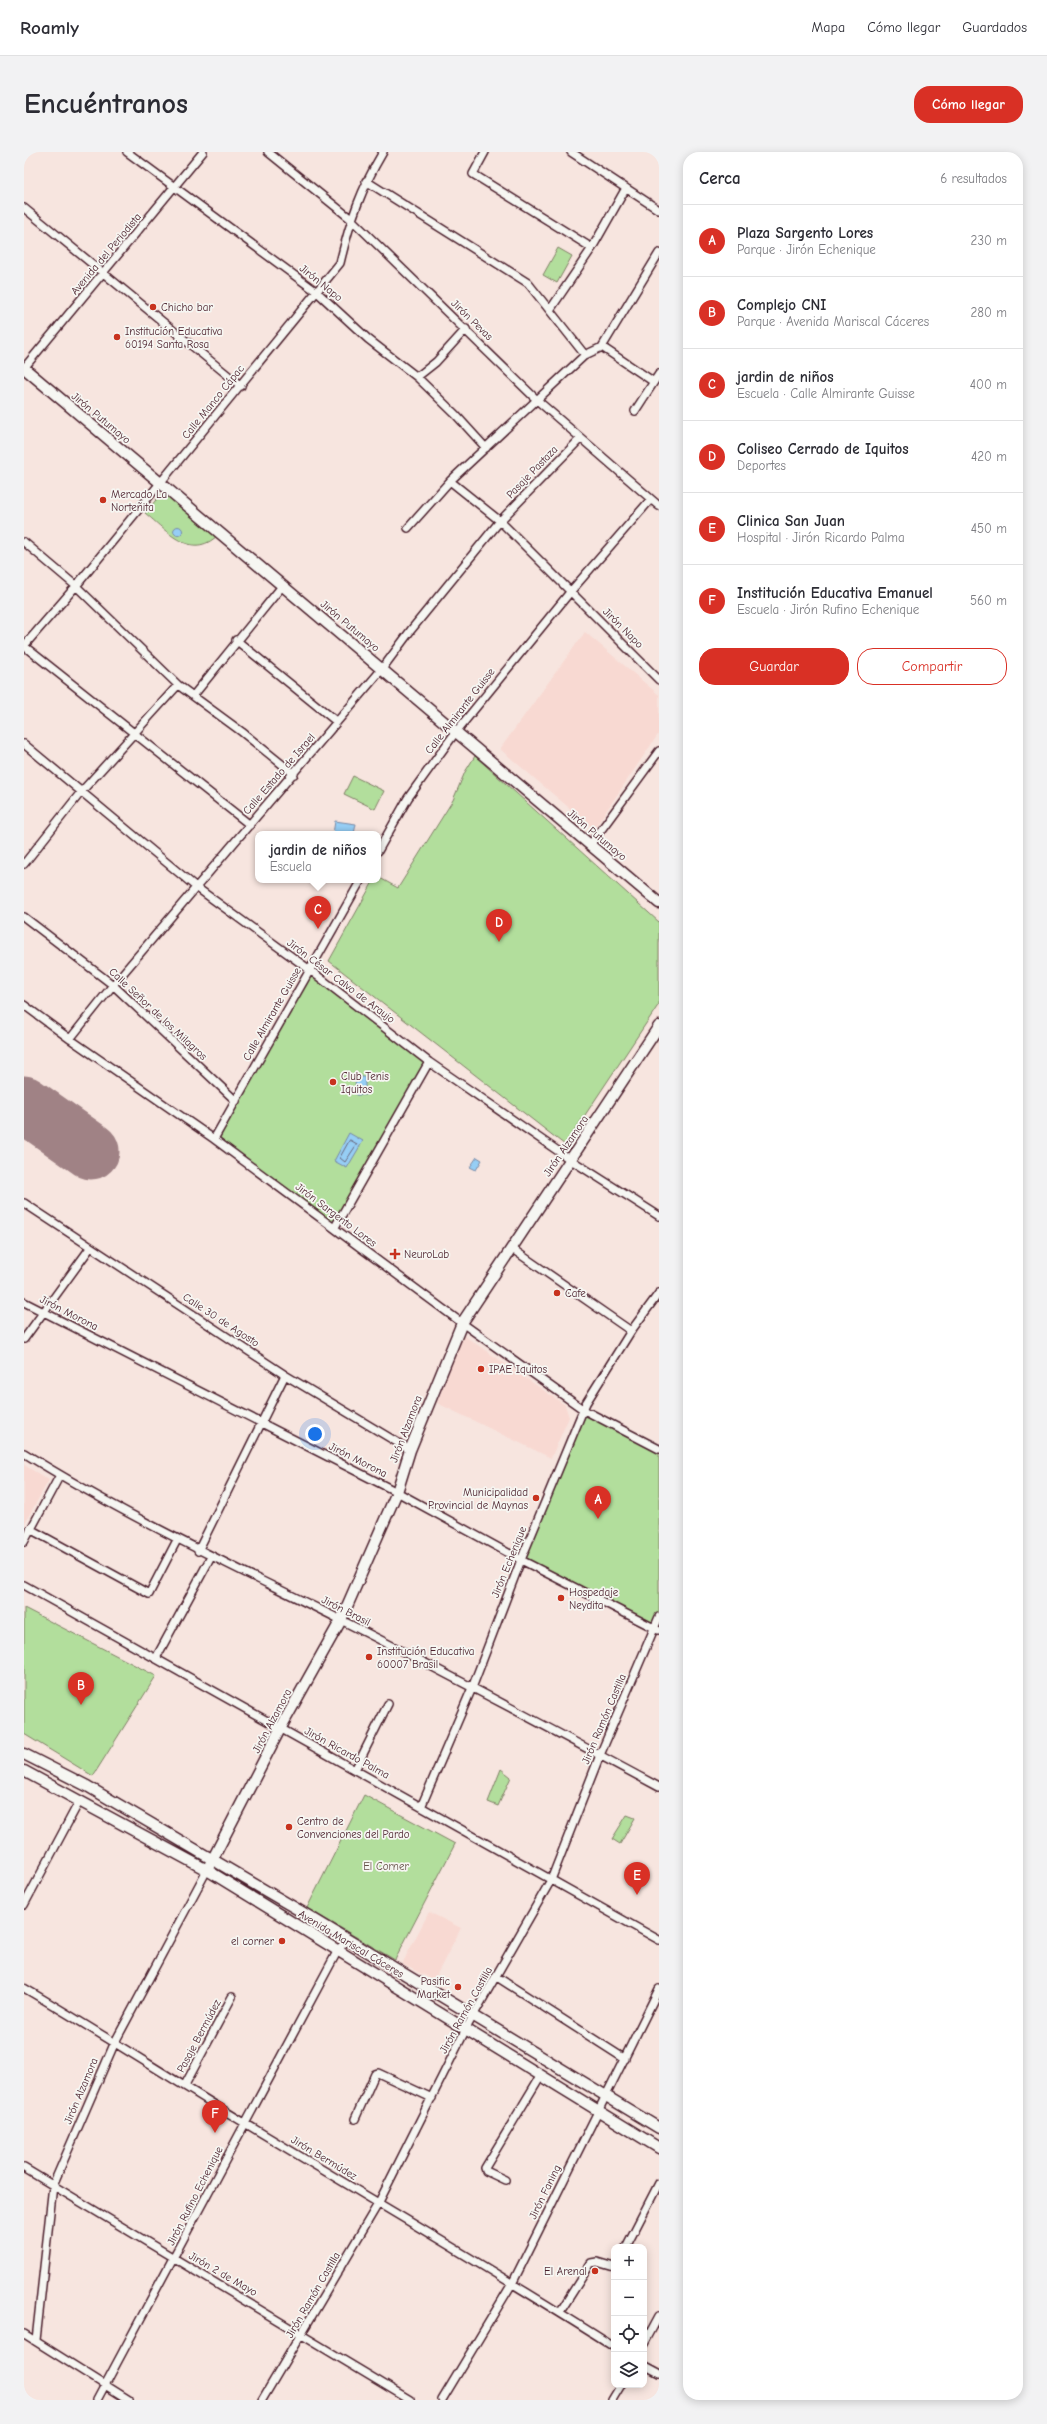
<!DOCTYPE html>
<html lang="es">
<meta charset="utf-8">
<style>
:root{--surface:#fff;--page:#f2f2f3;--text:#2b2b33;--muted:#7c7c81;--line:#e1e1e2;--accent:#d93025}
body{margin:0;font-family:"Comic Neue",sans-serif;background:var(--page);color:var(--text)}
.controls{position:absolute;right:12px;bottom:12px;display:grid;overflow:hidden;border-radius:8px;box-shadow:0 2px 10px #0003}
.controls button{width:36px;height:36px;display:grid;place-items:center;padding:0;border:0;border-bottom:1px solid var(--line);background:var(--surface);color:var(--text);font:20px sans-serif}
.you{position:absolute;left:291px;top:1282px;width:14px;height:14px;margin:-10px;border:3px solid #fff;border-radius:50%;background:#1a73e8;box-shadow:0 0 0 6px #1a73e833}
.badge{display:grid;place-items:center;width:26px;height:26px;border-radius:50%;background:var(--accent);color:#fff;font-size:13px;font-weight:700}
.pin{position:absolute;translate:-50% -33px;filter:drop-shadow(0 1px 2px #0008)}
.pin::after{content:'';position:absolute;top:21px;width:14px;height:12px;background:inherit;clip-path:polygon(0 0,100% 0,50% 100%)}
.popup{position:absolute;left:231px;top:679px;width:126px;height:52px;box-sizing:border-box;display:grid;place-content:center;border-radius:8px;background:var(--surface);filter:drop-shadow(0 1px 3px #0005);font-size:13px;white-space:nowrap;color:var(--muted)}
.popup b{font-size:15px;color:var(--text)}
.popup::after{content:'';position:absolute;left:50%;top:100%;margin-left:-8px;border:8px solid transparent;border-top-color:var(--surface)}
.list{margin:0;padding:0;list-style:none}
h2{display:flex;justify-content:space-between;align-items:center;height:52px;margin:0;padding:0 16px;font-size:17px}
h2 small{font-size:13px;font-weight:400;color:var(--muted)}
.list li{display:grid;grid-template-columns:26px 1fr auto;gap:12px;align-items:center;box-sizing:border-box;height:72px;padding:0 16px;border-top:1px solid var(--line)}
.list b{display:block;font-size:15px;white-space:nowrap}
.list p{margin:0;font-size:13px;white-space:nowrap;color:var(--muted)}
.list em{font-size:13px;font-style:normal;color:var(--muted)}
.actions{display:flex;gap:8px;padding:12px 16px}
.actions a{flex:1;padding:9px 0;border:1px solid var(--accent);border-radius:16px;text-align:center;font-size:14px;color:var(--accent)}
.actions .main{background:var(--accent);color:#fff}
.icon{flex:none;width:22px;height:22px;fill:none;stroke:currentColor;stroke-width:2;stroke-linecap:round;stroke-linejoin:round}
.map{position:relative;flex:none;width:635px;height:2248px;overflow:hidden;border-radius:16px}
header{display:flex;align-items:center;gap:24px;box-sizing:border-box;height:56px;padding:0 20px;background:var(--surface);border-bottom:1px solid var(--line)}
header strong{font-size:19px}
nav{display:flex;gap:22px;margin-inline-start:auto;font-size:14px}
.intro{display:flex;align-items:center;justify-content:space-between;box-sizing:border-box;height:96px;padding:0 24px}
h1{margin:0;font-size:28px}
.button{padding:10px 18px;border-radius:16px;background:var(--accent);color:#fff;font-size:14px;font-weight:700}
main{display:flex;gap:24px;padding:0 24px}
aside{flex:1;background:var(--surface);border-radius:16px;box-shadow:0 2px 10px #0003}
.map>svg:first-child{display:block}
.built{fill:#f8d9d2}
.green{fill:#b2de9c;stroke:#7e7e64}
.water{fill:#96cef5;stroke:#7888a4}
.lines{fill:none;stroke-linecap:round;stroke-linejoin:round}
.shore{stroke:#68657c;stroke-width:1}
.runway{stroke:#a08285;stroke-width:57}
.street-casing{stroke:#4a1f2b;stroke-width:10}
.secondary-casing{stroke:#4a1f2b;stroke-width:13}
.street{stroke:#f6f6f2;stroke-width:7}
.secondary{stroke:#f6f6f2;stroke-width:10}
.poi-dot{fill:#c8321e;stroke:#f6f6f2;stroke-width:1.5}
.labels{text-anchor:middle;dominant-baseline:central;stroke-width:3.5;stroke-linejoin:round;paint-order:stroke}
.street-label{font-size:11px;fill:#4a1f2b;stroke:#f6f6f2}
.poi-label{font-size:11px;fill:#4a1f2b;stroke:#f6f6f2;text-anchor:start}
.park-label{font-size:11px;fill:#644f47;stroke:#f6f6f2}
</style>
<header>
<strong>Roamly</strong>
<nav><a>Mapa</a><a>Cómo llegar</a><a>Guardados</a></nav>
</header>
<div class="intro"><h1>Encuéntranos</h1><a class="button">Cómo llegar</a></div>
<main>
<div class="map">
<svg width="635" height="2248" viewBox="0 0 635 2248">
<rect width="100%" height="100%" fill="#f7e5df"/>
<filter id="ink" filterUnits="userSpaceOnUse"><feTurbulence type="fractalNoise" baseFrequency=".025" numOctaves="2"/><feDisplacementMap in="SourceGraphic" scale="8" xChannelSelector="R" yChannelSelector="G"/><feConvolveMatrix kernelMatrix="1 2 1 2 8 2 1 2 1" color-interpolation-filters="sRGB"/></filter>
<g filter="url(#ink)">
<!-- built -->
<path class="built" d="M561,480L635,543V581L570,677L476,597Z
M439,1183L541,1253L545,1265L527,1306L413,1251Z
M0,1313L25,1328L0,1372Z
M405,1760L437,1776L410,1828L378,1812Z"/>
<!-- green -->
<path class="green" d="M534,96L548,104L533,131L519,123Z
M137,342L148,345L194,383C167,409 143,379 121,361Z
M451,604L635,770V852L541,993L305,809L350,728H354V725L374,736L429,648L441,620Z
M329,624L360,639L351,657L320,642Z
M286,818L405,910L311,1075L190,987Z
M560,1258L635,1297V1465L631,1476L497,1408Z
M0,1456L132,1524L69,1624L0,1582Z
M477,1617L487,1625L474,1654L464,1650Z
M340,1643L431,1692L371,1808L283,1756Z
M603,1663L611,1666L596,1692L588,1687Z"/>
<!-- water -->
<path class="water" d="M149.5 379a4.5 4.5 0 1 1 9 0a4.5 4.5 0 1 1-9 0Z
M311,669L332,672L330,682H309Z
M331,925H341V943H332Z
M325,981L339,989L323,1016L310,1009Z
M453,1005L458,1008L452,1018L446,1015Z"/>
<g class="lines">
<!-- shore -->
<path class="shore" d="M326,988L333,992L321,1010L316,1006Z"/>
<!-- runway -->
<path class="runway" d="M0,952L67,999"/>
<!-- street casing -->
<g class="street-casing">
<path id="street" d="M103,0L293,140L344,187L393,225L432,263L462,296
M244,0L327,67L513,248L635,354
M461,0L449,22L568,96
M547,0L635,58
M342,29L504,131L561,203
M0,56L217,234
M526,158L568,96L602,36
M578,195L630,230
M0,216L179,0
M393,225L412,210L442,177
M611,259L635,222
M426,329L476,369L635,528
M384,376L426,329L561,203L578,195L635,101
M0,390L52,434L154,533L218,580L270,622
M212,488L313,570
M0,494L52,434L316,111C326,69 337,37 359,0
M0,494L226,673
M169,544L259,433
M0,592L172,735L286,818L405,910L547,1008L635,1064
M566,693L635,599
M354,699L384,646L431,581L547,439L627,347
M0,712L57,640L154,533
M0,765L89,833L212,949
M0,853L46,887L190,987L438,1171L560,1258L635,1297
M46,887L89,833L358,517L387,478L476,369L556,287
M190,987L337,728
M0,1051L261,1223L386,1298
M311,1075L405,910
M487,1096L607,1179
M0,1150L373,1340L499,1409L634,1478
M0,1187L66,1096
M0,1301C101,1364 209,1414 315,1467C423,1521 529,1578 635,1635
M6,1377L125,1442L153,1388
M0,1390L36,1323
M174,1399L261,1223
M0,1433L635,1788
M132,1506L187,1405
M331,1618L364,1552
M397,1655L448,1536L497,1408L562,1251L607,1179L635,1141
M0,1753L56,1648
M473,1825L601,1907
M0,1836C79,1882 155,1932 234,1979C353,2051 473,2120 590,2195
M161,1933L208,1845
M331,1967L351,1922L354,1921L408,1946
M0,2016L386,2248
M481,2028L462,2019L461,2016L517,1923
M602,2095L635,2031
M536,2160L567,2111L573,2110L590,2115
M0,2182L105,2248
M12,2188L29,2033L91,1890L183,1718
M620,2192L635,2164
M620,2213L635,2221
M73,2248L314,1798L323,1788
M238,2248L354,2052L445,1871L527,1728L576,1603L635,1465
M418,2248L489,2130L635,1837
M588,2248L597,2233"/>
</g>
<!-- secondary casing -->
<g class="secondary-casing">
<path id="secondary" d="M0,216L635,751
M0,1602L63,1634L278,1760L635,1976
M0,1619L183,1718L635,1996
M183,1718L256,1577L317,1468L373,1340L386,1298L438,1171L635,874"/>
</g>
<!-- street -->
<use href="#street" class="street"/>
<!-- secondary -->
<use href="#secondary" class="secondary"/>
</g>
</g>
<!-- markers -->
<g class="poi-dot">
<circle cx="129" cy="155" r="4"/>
<circle cx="93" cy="185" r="4"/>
<circle cx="79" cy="348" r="4"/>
<circle cx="309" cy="930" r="4"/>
<path d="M369 1096h4v4h4v4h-4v4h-4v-4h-4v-4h4z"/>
<circle cx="533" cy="1141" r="4"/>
<circle cx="457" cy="1217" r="4"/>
<circle cx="512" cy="1346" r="4"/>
<circle cx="537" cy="1446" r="4"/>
<circle cx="345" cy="1505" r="4"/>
<circle cx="265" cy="1675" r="4"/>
<circle cx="258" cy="1789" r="4"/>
<circle cx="434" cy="1835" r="4"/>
<circle cx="571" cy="2119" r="4"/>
</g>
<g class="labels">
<!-- street labels -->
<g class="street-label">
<text transform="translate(82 102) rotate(-50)">Avenida del Periodista</text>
<text transform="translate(297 131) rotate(39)">Jirón Napo</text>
<text transform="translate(448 168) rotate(44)">Jirón Pevas</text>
<text transform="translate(189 250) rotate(-51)">Calle Manco Cápac</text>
<text transform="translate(77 266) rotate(40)">Jirón Putumayo</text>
<text transform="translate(508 320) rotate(-46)">Pasaje Pastaza</text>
<text transform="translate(326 474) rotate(40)">Jirón Putumayo</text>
<text transform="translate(599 476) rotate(45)">Jirón Napo</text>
<text transform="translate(436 559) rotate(-52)">Calle Almirante Guisse</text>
<text transform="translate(255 622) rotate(-49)">Calle Estado de Israel</text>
<text transform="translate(573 683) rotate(40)">Jirón Putumayo</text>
<text transform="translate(317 829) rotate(37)">Jirón César Calvo de Araujo</text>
<text transform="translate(134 862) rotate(43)">Calle Señor de los Milagros</text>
<text transform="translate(248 862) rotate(-60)">Calle Almirante Guisse</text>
<text transform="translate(542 994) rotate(-56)">Jirón Alzamora</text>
<text transform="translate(312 1063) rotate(37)">Jirón Sargento Lores</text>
<text transform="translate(45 1161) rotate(27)">Jirón Morona</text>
<text transform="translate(197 1168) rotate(33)">Calle 30 de Agosto</text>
<text transform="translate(382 1277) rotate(-69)">Jirón Alzamora</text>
<text transform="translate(334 1308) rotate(27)">Jirón Morona</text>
<text transform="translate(485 1410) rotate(-68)">Jirón Echenique</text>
<text transform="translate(322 1459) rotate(27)">Jirón Brasil</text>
<text transform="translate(580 1567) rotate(-67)">Jirón Ramón Castilla</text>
<text transform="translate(248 1569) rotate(-62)">Jirón Alzamora</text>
<text transform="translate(323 1601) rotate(29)">Jirón Ricardo Palma</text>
<text transform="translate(327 1792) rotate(31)">Avenida Mariscal Cáceres</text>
<text transform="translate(442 1858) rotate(-61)">Jirón Ramón Castilla</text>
<text transform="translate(175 1884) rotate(-62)">Pasaje Bermúdez</text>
<text transform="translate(57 1939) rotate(-67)">Jirón Alzamora</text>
<text transform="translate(300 2006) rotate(31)">Jirón Bermúdez</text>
<text transform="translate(521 2040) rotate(-64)">Jirón Faning</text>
<text transform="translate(171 2044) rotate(-63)">Jirón Rufino Echenique</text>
<text transform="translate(199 2122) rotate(30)">Jirón 2 de Mayo</text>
<text transform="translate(289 2143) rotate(-60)">Jirón Ramón Castilla</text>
</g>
<!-- poi labels -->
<g class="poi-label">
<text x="137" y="155">Chicho bar</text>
<text x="101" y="179">Institución Educativa<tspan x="101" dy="13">60194 Santa Rosa</tspan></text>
<text x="87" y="342">Mercado La<tspan x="87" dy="13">Norteñita</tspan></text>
<text x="317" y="924">Club Tenis<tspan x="317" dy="13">Iquitos</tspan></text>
<text x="380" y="1102">NeuroLab</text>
<text x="541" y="1141">Cafe</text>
<text x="465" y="1217">IPAE Iquitos</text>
<text x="504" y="1340" text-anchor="end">Municipalidad<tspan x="504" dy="13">Provincial de Maynas</tspan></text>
<text x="545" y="1440">Hospedaje<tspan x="545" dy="13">Neydita</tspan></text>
<text x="353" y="1499">Institución Educativa<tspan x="353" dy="13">60007 Brasil</tspan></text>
<text x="273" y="1669">Centro de<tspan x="273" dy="13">Convenciones del Pardo</tspan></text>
<text x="250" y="1789" text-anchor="end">el corner</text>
<text x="426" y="1829" text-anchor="end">Pasific<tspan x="426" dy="13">Market</tspan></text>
<text x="563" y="2119" text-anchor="end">El Arenal</text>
</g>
<!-- park labels -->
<g class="park-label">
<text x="362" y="1714">El Corner</text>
</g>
</g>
</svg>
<div class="controls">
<button>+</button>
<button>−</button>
<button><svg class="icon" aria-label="locate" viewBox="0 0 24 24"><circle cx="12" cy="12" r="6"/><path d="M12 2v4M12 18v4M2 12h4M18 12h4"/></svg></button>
<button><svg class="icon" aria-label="layers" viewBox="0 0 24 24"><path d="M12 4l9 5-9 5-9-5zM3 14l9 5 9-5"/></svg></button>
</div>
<div class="you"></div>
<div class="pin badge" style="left:574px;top:1367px">A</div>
<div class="pin badge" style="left:57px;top:1553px">B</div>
<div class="pin badge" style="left:294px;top:777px">C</div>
<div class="popup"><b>jardin de niños</b>Escuela</div>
<div class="pin badge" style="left:475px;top:790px">D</div>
<div class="pin badge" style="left:613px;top:1743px">E</div>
<div class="pin badge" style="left:191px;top:1981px">F</div>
</div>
<aside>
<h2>Cerca<small>6 resultados</small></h2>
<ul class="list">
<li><span class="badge">A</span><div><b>Plaza Sargento Lores</b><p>Parque · Jirón Echenique</p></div><em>230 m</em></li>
<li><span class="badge">B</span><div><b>Complejo CNI</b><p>Parque · Avenida Mariscal Cáceres</p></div><em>280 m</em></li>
<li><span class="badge">C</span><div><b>jardin de niños</b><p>Escuela · Calle Almirante Guisse</p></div><em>400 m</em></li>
<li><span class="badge">D</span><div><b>Coliseo Cerrado de Iquitos</b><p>Deportes</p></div><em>420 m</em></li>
<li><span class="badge">E</span><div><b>Clinica San Juan</b><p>Hospital · Jirón Ricardo Palma</p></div><em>450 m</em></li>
<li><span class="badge">F</span><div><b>Institución Educativa Emanuel</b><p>Escuela · Jirón Rufino Echenique</p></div><em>560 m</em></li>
</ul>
<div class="actions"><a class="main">Guardar</a><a>Compartir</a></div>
</aside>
</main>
